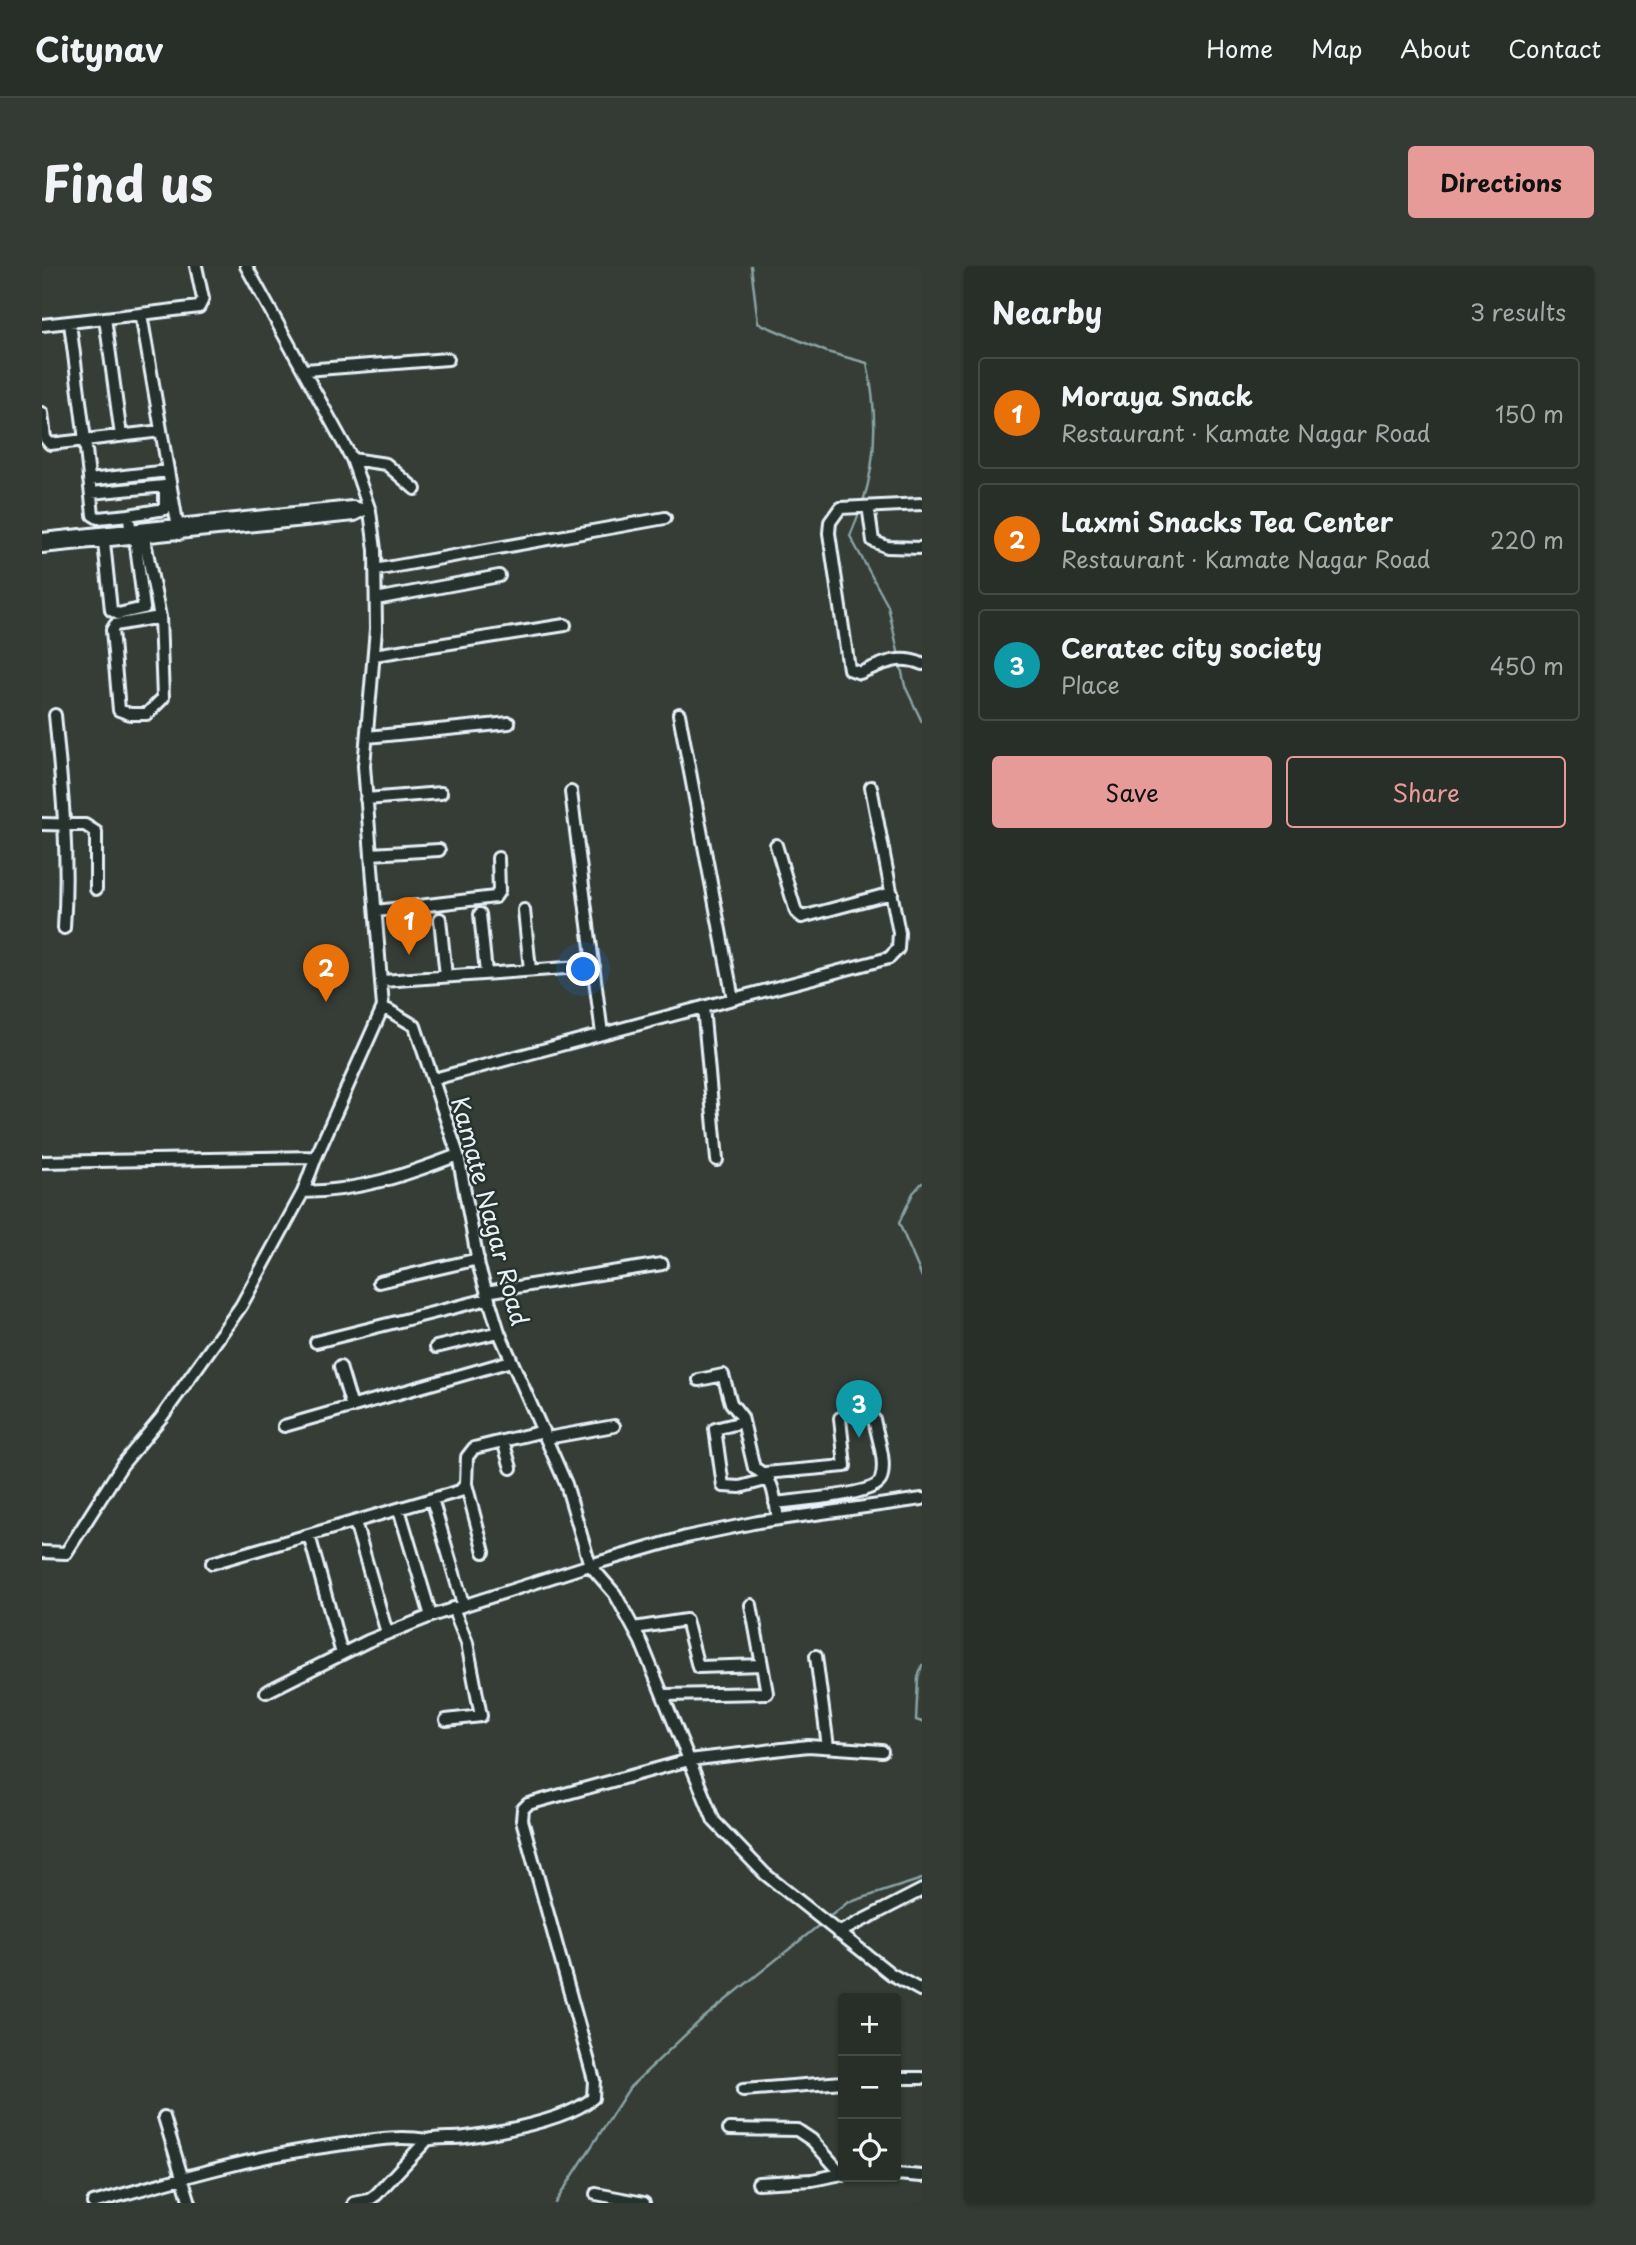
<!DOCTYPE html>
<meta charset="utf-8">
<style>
:root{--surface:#282e28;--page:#343a34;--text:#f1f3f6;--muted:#a5a8a8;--line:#444a45;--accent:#e69b98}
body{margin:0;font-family:"Playpen Sans",sans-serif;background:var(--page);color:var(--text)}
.controls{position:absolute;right:21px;bottom:21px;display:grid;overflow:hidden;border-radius:7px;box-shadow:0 2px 5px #0004}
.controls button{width:63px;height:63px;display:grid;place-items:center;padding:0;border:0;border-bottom:2px solid var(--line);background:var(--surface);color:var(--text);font:35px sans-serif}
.you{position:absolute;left:542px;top:704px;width:24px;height:24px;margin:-18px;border:5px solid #fff;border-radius:50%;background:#1a73e8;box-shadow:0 0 0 10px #1a73e833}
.badge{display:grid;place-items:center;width:46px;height:46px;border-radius:50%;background:var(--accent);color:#fff;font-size:23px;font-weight:700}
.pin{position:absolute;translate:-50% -58px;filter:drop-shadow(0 2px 4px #0008)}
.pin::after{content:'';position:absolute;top:37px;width:24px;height:21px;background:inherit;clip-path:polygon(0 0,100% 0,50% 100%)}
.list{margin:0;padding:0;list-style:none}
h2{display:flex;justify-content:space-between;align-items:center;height:91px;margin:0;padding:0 28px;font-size:30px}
h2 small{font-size:23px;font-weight:400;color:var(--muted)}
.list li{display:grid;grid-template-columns:46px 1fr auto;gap:21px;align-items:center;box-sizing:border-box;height:112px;margin:0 14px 14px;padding:0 14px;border:2px solid var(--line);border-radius:7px}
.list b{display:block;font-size:26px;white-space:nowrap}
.list p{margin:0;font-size:23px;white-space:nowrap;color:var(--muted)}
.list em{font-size:23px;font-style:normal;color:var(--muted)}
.actions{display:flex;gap:14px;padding:21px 28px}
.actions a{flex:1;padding:16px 0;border:2px solid var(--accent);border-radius:7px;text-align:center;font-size:24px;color:var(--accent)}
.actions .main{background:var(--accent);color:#111}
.icon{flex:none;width:38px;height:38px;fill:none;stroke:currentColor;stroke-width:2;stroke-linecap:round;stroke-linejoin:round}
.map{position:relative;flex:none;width:880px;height:1937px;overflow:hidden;border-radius:7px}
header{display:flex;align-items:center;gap:42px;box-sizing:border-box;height:98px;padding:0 35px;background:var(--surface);border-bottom:2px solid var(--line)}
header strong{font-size:33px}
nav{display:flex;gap:38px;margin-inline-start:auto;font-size:24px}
.intro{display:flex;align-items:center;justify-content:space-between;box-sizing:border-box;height:168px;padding:0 42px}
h1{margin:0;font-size:49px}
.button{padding:18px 32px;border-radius:7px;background:var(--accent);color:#111;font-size:24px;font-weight:700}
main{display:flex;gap:42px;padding:0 42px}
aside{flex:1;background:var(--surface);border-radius:7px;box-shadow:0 2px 5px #0004}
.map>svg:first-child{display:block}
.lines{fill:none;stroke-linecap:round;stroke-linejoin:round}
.stream{stroke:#89a2a5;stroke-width:2.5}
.minor-casing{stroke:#e8f1f8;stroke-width:16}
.minor{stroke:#26332d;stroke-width:10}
.labels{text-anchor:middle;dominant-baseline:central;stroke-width:5;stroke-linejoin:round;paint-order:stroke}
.street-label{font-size:24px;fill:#e8f1f8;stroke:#26332d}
</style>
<header>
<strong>Citynav</strong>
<nav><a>Home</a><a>Map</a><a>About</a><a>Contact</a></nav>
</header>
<div class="intro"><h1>Find us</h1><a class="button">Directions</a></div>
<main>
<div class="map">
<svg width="880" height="1937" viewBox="0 0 880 1937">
<rect width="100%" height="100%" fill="#353d36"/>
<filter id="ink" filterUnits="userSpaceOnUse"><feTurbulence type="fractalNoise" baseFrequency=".0143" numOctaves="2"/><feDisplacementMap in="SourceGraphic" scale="14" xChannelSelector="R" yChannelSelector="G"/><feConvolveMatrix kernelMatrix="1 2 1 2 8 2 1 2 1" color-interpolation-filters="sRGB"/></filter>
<g filter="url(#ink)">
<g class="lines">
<!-- stream -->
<path class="stream" d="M709,0L716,57L785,86L825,97C835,144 836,192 820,239
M818,245L808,270L846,340L857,390
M858,397L863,420L880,456
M880,917L871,927L857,957L880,1011
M880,1399L876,1412L874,1454L880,1456
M786,1652L805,1637L880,1613
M513,1937L588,1821L659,1754L776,1660"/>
<!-- minor casing -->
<g class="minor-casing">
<path id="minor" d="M204,0L310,193L328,245L333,284L334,363L322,500L341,741L373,760L416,889L437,1001L457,1066L524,1218L548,1299L573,1328L599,1376L672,1555L723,1608L849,1708L880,1725
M63,52L79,170
M0,59L99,48
M263,104L406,93
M0,147L3,172L8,178L43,174L28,57
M310,193L344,198L373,223
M47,214L126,205
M49,227L123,220V243L87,249
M880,238L798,242L788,256L787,267L807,403L818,407C839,398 857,388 880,398
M827,246L831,275L845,281L880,282
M88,264L87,249L56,252L51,249L43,174L119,165
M137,268L99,48L157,41L161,33L154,0
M102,271L118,351L121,432L105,448H88L77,444L70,364L73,359L118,351
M0,273L310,241L328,245
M62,276L69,344L76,348L102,342L93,272
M0,281L312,249L320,245
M333,304L623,252
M334,333L457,310
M332,389L523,359
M13,449C20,521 27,590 22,662
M325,471L467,457
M529,526L560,768
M324,533L399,527
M0,558L43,559L54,566V623
M734,579L754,646L760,651L850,627
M329,588L397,584
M482,644L488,704
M334,645L453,631L457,625L456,592
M438,648L444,707
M398,653L404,710
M341,715L552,700
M691,733L847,692L856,683L857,667L829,521
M661,741L675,894
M392,813L691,733L637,448
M0,896L274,891
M261,926C318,925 364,909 416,889
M337,1016L436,993
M444,1026L620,998
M274,1076L446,1033
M394,1081L457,1066
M298,1101L310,1141
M657,1114L681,1109L689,1137L700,1151L712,1202C734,1213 732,1231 736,1253
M701,1156L673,1163L681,1220L698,1221L727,1213
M242,1160L469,1095
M505,1172L572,1160
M461,1175L469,1202
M723,1207L803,1200L798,1152
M424,1218L442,1286
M390,1233L421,1338
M733,1237C752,1234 834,1230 839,1213C845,1195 835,1170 832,1153
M357,1243L389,1350
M313,1256L345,1367
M267,1269L300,1388
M0,1286L24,1287L80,1199L119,1152L199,1040L261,926L274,891L341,741
M170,1297L418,1225L424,1218L425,1191L432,1182L502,1165
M592,1362L644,1354L656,1401L720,1399L709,1339
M774,1390L786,1481
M224,1426L326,1375L389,1350L548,1299L644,1271L716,1256L880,1233
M622,1429L725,1427L720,1399
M404,1454L439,1450L425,1377L411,1342
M796,1667L880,1624
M854,1812H880
M701,1824L801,1816
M122,1851L148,1937
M687,1863L755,1864L770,1874L801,1909
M854,1908L880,1910
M716,1917L770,1914L800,1908
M554,1928L602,1937
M51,1937C132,1914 211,1890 295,1879C326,1875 354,1869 385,1874
M312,1937L327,1934L334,1929L385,1874C397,1871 411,1873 424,1871C457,1866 525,1854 551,1832L552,1814L480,1554L481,1543L486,1538L647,1494L766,1480L840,1485"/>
</g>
<!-- minor -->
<use href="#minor" class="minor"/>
</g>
</g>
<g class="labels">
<!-- street labels -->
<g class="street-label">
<text transform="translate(449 945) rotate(75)">Kamate Nagar Road</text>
</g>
</g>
</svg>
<div class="controls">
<button>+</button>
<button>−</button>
<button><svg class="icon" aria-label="locate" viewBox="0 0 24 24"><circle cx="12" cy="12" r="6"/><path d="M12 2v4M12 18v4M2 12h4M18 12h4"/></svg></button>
</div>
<div class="you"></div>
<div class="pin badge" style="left:367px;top:689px;background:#e8710a">1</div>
<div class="pin badge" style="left:284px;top:736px;background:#e8710a">2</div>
<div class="pin badge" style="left:817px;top:1172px;background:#0f9aa8">3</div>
</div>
<aside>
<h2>Nearby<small>3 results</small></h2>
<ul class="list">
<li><span class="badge" style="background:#e8710a">1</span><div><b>Moraya Snack</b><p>Restaurant · Kamate Nagar Road</p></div><em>150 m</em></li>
<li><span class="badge" style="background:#e8710a">2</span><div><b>Laxmi Snacks Tea Center</b><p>Restaurant · Kamate Nagar Road</p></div><em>220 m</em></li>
<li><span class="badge" style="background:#0f9aa8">3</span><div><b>Ceratec city society</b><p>Place</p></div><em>450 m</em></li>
</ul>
<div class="actions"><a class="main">Save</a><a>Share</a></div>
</aside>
</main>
